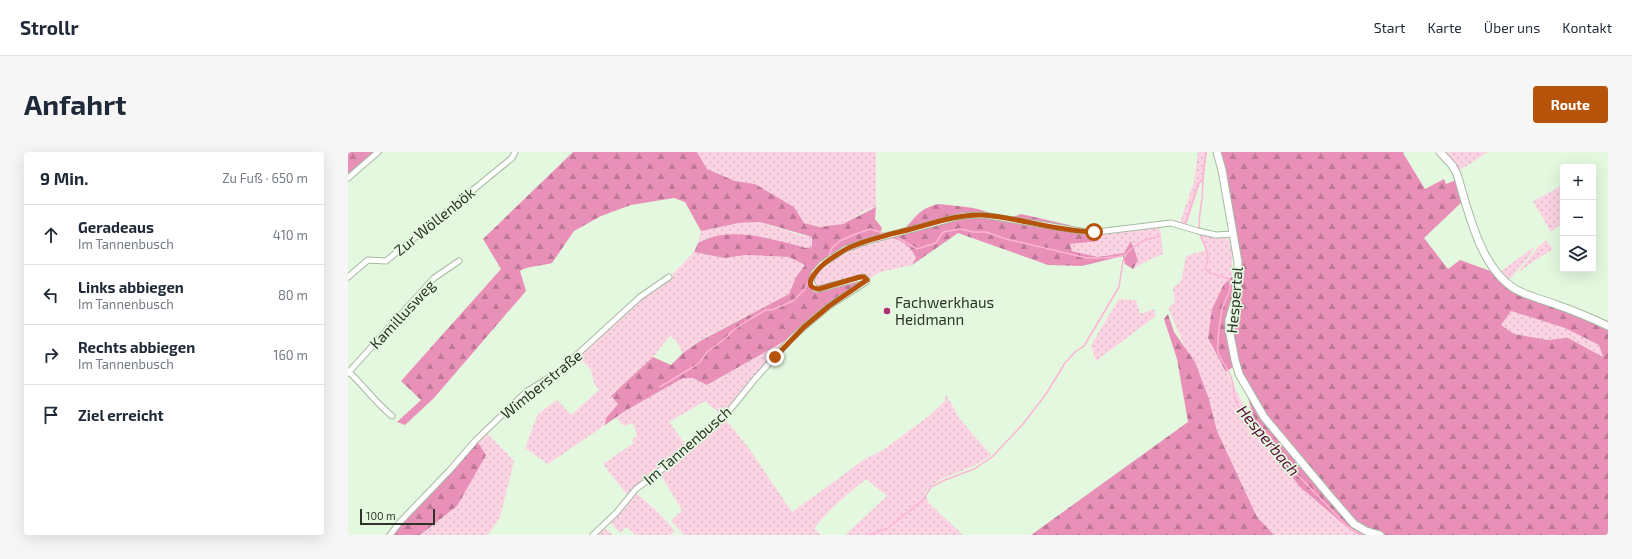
<!DOCTYPE html>
<html lang="de">
<meta charset="utf-8">
<style>
:root{--surface:#fff;--page:#f6f6f7;--text:#1f2937;--muted:#747a83;--line:#e0e1e3;--accent:#b45309}
body{margin:0;font-family:"Exo 2",sans-serif;background:var(--page);color:var(--text)}
.controls{position:absolute;right:12px;top:12px;display:grid;overflow:hidden;border-radius:4px;box-shadow:0 4px 16px #0002}
.controls button{width:36px;height:36px;display:grid;place-items:center;padding:0;border:0;border-bottom:1px solid var(--line);background:var(--surface);color:var(--text);font:20px sans-serif}
.scale{position:absolute;left:12px;bottom:10px;width:75px;box-sizing:border-box;padding-left:4px;border:2px solid #2c342a;border-top:0;font-size:11px;line-height:14px;white-space:nowrap;color:#2c342a;-webkit-text-stroke:3px #e4f8df;paint-order:stroke}
.stop{position:absolute;width:12px;height:12px;margin:-9px;border:3px solid #b45309;border-radius:50%;background:#fff}
.stop.end{background:#b45309;border-color:#fff;box-shadow:0 1px 4px #0008}
.list{margin:0;padding:0;list-style:none}
h2{display:flex;justify-content:space-between;align-items:center;height:52px;margin:0;padding:0 16px;font-size:17px}
h2 small{font-size:13px;font-weight:400;color:var(--muted)}
.list li{display:grid;grid-template-columns:26px 1fr auto;gap:12px;align-items:center;box-sizing:border-box;height:60px;padding:0 16px;border-top:1px solid var(--line)}
.list b{display:block;font-size:15px;white-space:nowrap}
.list p{margin:0;font-size:13px;white-space:nowrap;color:var(--muted)}
.list em{font-size:13px;font-style:normal;color:var(--muted)}
.icon{flex:none;width:22px;height:22px;fill:none;stroke:currentColor;stroke-width:2;stroke-linecap:round;stroke-linejoin:round}
.map{position:relative;flex:none;width:1260px;height:383px;overflow:hidden;border-radius:4px}
header{display:flex;align-items:center;gap:24px;box-sizing:border-box;height:56px;padding:0 20px;background:var(--surface);border-bottom:1px solid var(--line)}
header strong{font-size:19px}
nav{display:flex;gap:22px;margin-inline-start:auto;font-size:14px}
.intro{display:flex;align-items:center;justify-content:space-between;box-sizing:border-box;height:96px;padding:0 24px}
h1{margin:0;font-size:28px}
.button{padding:10px 18px;border-radius:4px;background:var(--accent);color:#fff;font-size:14px;font-weight:700}
main{display:flex;gap:24px;padding:0 24px}
aside{flex:1;background:var(--surface);border-radius:4px;box-shadow:0 4px 16px #0002}
.map>svg:first-child{display:block}
.grass{fill:url(#grass-dots);fill-rule:evenodd}
.forest{fill:url(#forest-firs);fill-rule:evenodd}
.lines{fill:none;stroke-linecap:round;stroke-linejoin:round}
.stream{stroke:#fdb4d4;stroke-width:1.5}
.street-casing{stroke:#a7baa2;stroke-width:7}
.secondary-casing{stroke:#a7baa2;stroke-width:9}
.street{stroke:#fff;stroke-width:5}
.secondary{stroke:#fff;stroke-width:7}
.route{stroke:#b45309;stroke-width:5}
.poi-dot{fill:#b02d76;stroke:#e4f8df;stroke-width:1.5}
.labels{text-anchor:middle;dominant-baseline:central;stroke-width:3.5;stroke-linejoin:round;paint-order:stroke}
.street-label{font-size:15px;fill:#2c342a;stroke:#e4f8df}
.poi-label{font-size:15px;fill:#2c342a;stroke:#e4f8df;text-anchor:start}
.water-label{font-size:16px;font-style:italic;fill:#5a0c39;stroke:#e4f8df}
</style>
<header>
<strong>Strollr</strong>
<nav><a>Start</a><a>Karte</a><a>Über uns</a><a>Kontakt</a></nav>
</header>
<div class="intro"><h1>Anfahrt</h1><a class="button">Route</a></div>
<main>
<aside>
<h2>9 Min.<small>Zu Fuß · 650 m</small></h2>
<ul class="list">
<li><svg class="icon" aria-label="ahead" viewBox="0 0 24 24"><path d="M12 20V5M6 11l6-6 6 6"/></svg><div><b>Geradeaus</b><p>Im Tannenbusch</p></div><em>410 m</em></li>
<li><svg class="icon" aria-label="left" viewBox="0 0 24 24"><path d="M17 20v-9H6M10 6l-5 5 5 5"/></svg><div><b>Links abbiegen</b><p>Im Tannenbusch</p></div><em>80 m</em></li>
<li><svg class="icon" aria-label="right" viewBox="0 0 24 24"><path d="M7 20v-9h11M14 6l5 5-5 5"/></svg><div><b>Rechts abbiegen</b><p>Im Tannenbusch</p></div><em>160 m</em></li>
<li><svg class="icon" aria-label="arrive" viewBox="0 0 24 24"><path d="M6 21V4h12l-3 4 3 4H6"/></svg><div><b>Ziel erreicht</b></div></li>
</ul>
</aside>
<div class="map">
<svg width="1260" height="383" viewBox="0 0 1260 383">
<defs>
<pattern id="grass-dots" width="8" height="8" patternUnits="userSpaceOnUse"><rect width="8" height="8" fill="#fbd3e3"/><path d="M2 2h.1M6 6h.1" fill="none" stroke="#d7b6c3" stroke-width="1.8" stroke-linecap="round"/></pattern>
<pattern id="forest-firs" width="22" height="20" patternUnits="userSpaceOnUse"><rect width="22" height="20" fill="#e890b8"/><path d="M5 1l3.5 6h-7zM16 11l3.5 6h-7z" fill="#bc7696"/></pattern>
</defs>
<rect width="100%" height="100%" fill="#e4f8df"/>
<!-- grass -->
<path class="grass" d="M349,0H528V55C516,57 507,66 497,71C484,77 468,74 456,71L445,55L407,32L387,29L359,17Z
M850,0H859C857,10 859,24 852,32L838,74L832,70L846,30Z
M1095,0H1140L1112,18Z
M1215,32V70L1203,80L1185,49L1203,40Z
M412,70L452,83L464,85V96H458L417,85L358,86L350,91L353,79L391,71Z
M812,75L815,102L799,109L785,117L790,108L783,89L776,101L750,105L724,99L722,92L750,89L741,83Z
M853,82L881,87L884,103V125L876,132L860,186L908,276L1011,383H926L909,365L869,279L861,247H859L821,158V155L827,150L825,136L833,129L838,104L858,98Z
M540,85C554,88 562,93 568,106L564,113L532,120L523,126L517,124L468,136L465,129C480,100 511,94 540,85Z
M1198,88L1205,97L1183,111L1170,121L1190,95Z
M1187,94L1180,106L1161,128L1152,120Z
M346,100L376,106L398,103L441,105L457,113L448,125L441,142L352,188L335,201L328,189L322,184L305,205L263,244L270,252L258,266L257,273L200,312L177,296L190,262L209,248L223,263L251,238L246,231L243,218L230,204L293,147L323,124Z
M771,147L788,148L792,162L806,157L808,164L748,209L743,193Z
M1163,159L1217,176L1251,193L1255,205L1220,186L1200,188L1166,182L1153,173Z
M440,187L375,264L402,298L444,360L517,307L535,298L582,263L597,249L598,242L611,266L643,303C623,320 593,321 577,340L580,350L615,383H497L539,344L518,327C500,342 480,357 466,377L473,383H336L323,369L334,358L311,320L280,344L255,312L286,291L284,288L289,283L285,271L276,274L268,266L277,259L335,226H345L360,233ZM357,249L375,264L339,295L321,270Z
M138,280L166,309L152,365L140,383H72L109,354L129,289Z
M288,341L310,360L327,379L322,383H288L278,375L272,381L262,370Z
M256,376L265,383H249Z"/>
<!-- forest -->
<path class="forest" d="M0,0H30L0,26Z
M225,0H349L359,17L387,29L407,32L446,55L456,71L472,75L495,72L528,55L527,67L534,76L531,85L517,89L474,112L461,130L462,135L466,138L511,127L513,131L440,187L359,233L345,226H335L277,259L257,273L258,266L270,252L263,244L305,205L323,213L335,201L352,189L441,142L448,125L457,113L441,105L398,103L376,106L346,100L350,91C381,73 425,87 458,96L464,95V85L412,70L391,71L353,79L337,50L326,46L283,53L253,64L226,79L204,111C194,114 179,114 172,119L178,139L86,246L57,273L49,270L73,248L53,229L153,117L135,87Z
M872,0H1056L1055,1L1077,37L1096,27L1098,32L1108,28L1115,49L1076,86L1100,117L1112,108L1145,120L1156,132L1231,163L1260,177V383H1011L999,375L951,334L908,276L886,192L884,174L885,163L893,136L894,122ZM1163,159L1217,176L1251,193L1255,205L1220,186L1200,188L1166,182L1153,173Z
M590,52C601,53 613,54 625,56C641,59 657,70 673,62L721,73L751,89L722,92L724,99L750,105L776,101L783,89L790,108L785,117L777,112L775,104L734,114L700,113L610,81L564,113L568,106C562,93 554,88 540,85C545,82 553,80 557,76C570,63 571,57 590,52Z
M884,125C890,138 881,149 879,162C875,180 881,198 885,215L878,220L860,186L864,157L876,132Z
M820,162L826,180L847,210L861,247L869,279L909,365L926,383H683L840,270L829,207L816,167Z
M129,289L138,303L109,354L72,383H44Z"/>
<g class="lines">
<!-- stream -->
<path class="stream" d="M858,0C855,16 855,31 854,47C852,58 850,70 852,81C855,95 865,101 857,116L862,121L881,127C885,139 877,146 874,157C873,163 868,196 870,200C873,210 881,217 884,228C887,238 884,243 890,254L921,284L942,315L1000,375L1014,383
M826,69L835,72L838,70L850,32L854,28
M547,84L569,97L588,91L595,80L612,77L625,80H638L658,87L739,106H752L769,105L778,102L784,96L797,88L812,84
M480,106L484,96L492,89L505,83L522,77L538,82
M312,235L345,215L352,210L359,200L378,186L384,179L402,167L418,158H424L445,149L457,137L461,128
M521,383L540,376L575,348L583,335L597,328L626,317L644,305L675,272L698,242L717,211L727,200L736,194L771,135L775,109L778,102"/>
<!-- street casing -->
<g class="street-casing">
<path id="street" d="M0,26L30,0
M0,125L20,108L38,109L164,6L167,0
M1,220C16,234 28,251 44,264
M0,221L86,126L111,109
M42,383L52,370L102,318L128,288L178,240L210,220L292,145L321,125
M245,383L269,360L288,337L325,309L377,264L407,227L443,187L456,175L481,154L518,130L519,128L516,125L471,137H467L463,130L466,121L474,112L497,97L523,88L614,64L635,63L739,80L757,79L823,71L850,79L868,83L884,82"/>
</g>
<!-- secondary casing -->
<g class="secondary-casing">
<path id="secondary" d="M869,0L874,18L890,110L889,142L881,168V177L887,208L891,222L916,265L981,343L1006,372L1018,379L1032,383
M1092,0L1104,13L1109,22C1120,58 1132,116 1167,137C1179,144 1196,148 1209,153C1227,159 1243,166 1260,174"/>
</g>
<!-- street -->
<use href="#street" class="street"/>
<!-- secondary -->
<use href="#secondary" class="secondary"/>
</g>
<g class="lines">
<!-- route -->
<path class="route" d="M427,205L456,175L481,154L519,128L516,125H512L471,137C449,135 475,112 481,108C489,103 496,97 505,94C524,86 544,82 563,77C586,71 611,62 635,63C672,66 708,79 746,80"/>
</g>
<!-- markers -->
<circle class="poi-dot" cx="539" cy="159" r="4"/>
<g class="labels">
<!-- street labels -->
<g class="street-label">
<text transform="translate(86 69) rotate(-39)">Zur Wöllenbök</text>
<text transform="translate(886 148) rotate(-85)">Hespertal</text>
<text transform="translate(54 162) rotate(-47)">Kamillusweg</text>
<text transform="translate(193 232) rotate(-39)">Wimberstraße</text>
<text transform="translate(339 293) rotate(-41)">Im Tannenbusch</text>
</g>
<!-- poi labels -->
<g class="poi-label">
<text x="547" y="150">Fachwerkhaus<tspan x="547" dy="17">Heidmann</tspan></text>
</g>
<!-- water labels -->
<g class="water-label">
<text transform="translate(921 288) rotate(50)">Hesperbach</text>
</g>
</g>
</svg>
<div class="controls">
<button>+</button>
<button>−</button>
<button><svg class="icon" aria-label="layers" viewBox="0 0 24 24"><path d="M12 4l9 5-9 5-9-5zM3 14l9 5 9-5"/></svg></button>
</div>
<div class="scale">100 m</div>
<div class="stop" style="left:746px;top:80px"></div>
<div class="stop end" style="left:427px;top:205px"></div>
</div>
</main>
